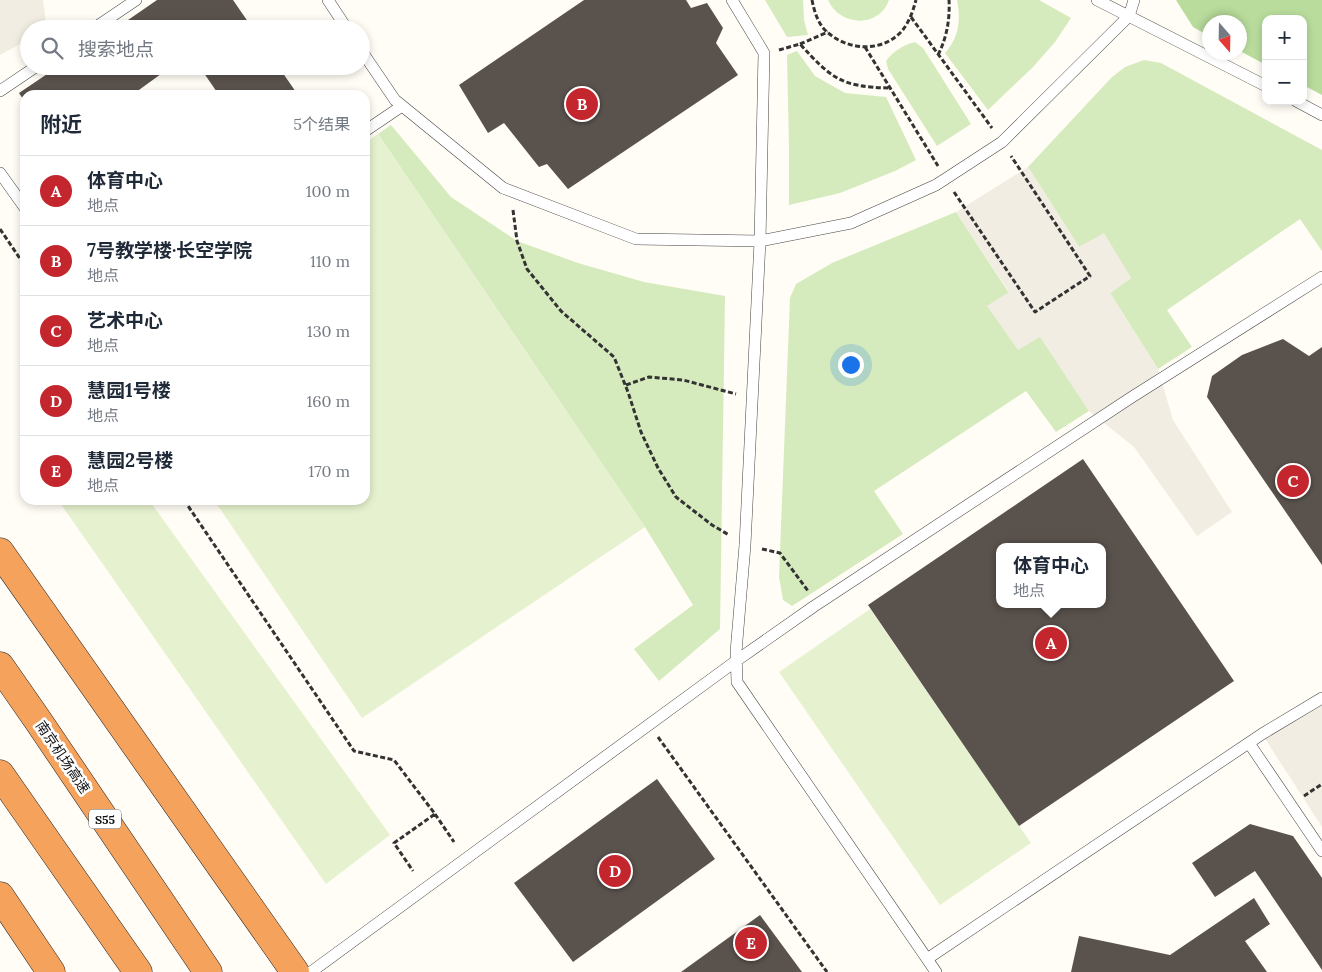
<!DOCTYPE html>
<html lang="zh">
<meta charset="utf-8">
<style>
:root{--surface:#fff;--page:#f2f2f3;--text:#1f2937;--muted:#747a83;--line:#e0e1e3;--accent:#c4262e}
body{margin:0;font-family:Lora,"Noto Sans SC",serif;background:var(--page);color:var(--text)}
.controls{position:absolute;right:15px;top:15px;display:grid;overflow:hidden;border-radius:10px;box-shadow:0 2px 8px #0003}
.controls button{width:45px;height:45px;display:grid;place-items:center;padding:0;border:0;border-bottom:1px solid var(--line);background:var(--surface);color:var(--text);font:25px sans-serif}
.compass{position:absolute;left:1202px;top:15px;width:45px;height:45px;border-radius:50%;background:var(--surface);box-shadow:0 2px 8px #0003;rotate:160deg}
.you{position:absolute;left:850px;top:364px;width:18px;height:18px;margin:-12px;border:4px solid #fff;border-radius:50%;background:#1a73e8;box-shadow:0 0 0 8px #1a73e833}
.badge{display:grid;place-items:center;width:32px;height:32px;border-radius:50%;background:var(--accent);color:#fff;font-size:16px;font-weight:700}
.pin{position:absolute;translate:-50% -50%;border:2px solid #fff;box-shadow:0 1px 5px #0006}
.popup{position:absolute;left:996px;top:543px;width:110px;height:65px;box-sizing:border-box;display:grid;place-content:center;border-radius:10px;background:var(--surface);filter:drop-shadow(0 1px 4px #0005);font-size:16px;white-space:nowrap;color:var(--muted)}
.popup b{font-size:19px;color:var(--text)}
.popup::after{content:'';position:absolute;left:50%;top:100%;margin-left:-10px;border:10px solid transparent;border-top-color:var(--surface)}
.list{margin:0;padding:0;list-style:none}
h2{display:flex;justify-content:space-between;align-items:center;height:65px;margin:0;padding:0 20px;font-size:21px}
h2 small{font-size:16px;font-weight:400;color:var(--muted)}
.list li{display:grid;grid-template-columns:32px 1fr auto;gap:15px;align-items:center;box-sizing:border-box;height:70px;padding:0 20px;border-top:1px solid var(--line)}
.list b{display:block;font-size:19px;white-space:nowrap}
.list p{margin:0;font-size:16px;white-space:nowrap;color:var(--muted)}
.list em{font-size:16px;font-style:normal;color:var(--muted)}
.icon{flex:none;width:28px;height:28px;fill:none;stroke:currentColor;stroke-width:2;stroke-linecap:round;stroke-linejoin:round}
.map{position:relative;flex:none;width:1322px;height:972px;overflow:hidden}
.search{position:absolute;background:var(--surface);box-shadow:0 2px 8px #0003;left:20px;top:20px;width:350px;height:55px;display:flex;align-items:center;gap:12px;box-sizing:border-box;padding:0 18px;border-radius:28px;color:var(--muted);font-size:19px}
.panel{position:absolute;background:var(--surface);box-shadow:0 2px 8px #0003;left:20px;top:90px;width:350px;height:415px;border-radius:15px}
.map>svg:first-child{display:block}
.green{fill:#d5ebbd}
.forest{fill:#b9dc9c}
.pitch{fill:#e6f2cf}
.plaza{fill:#f1ede2}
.building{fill:#5a524d;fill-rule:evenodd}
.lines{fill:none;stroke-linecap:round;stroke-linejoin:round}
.lane-casing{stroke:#444;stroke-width:12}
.highway-casing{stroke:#222;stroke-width:29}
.path{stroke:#333;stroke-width:3;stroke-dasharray:5 2.5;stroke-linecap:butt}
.lane{stroke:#fff;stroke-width:11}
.highway{stroke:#f5a25d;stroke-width:28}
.labels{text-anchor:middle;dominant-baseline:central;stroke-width:5;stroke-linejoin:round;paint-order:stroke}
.shield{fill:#fff;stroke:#585858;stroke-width:1}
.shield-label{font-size:12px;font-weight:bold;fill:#111}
.street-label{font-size:14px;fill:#111;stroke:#fff}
</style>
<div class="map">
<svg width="1322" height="972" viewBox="0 0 1322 972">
<rect width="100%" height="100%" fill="#fffdf5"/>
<!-- green -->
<path class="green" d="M765,0H803L804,20L808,35L787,37Z
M828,0H889C879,29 839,26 828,0Z
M957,0H1039L1071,18L1055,42L1033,67L988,110L945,53C959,37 961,21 957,0Z
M915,42L923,48L971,124L937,146L888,69L886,61C892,52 905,44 915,42Z
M797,51L815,76L845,93L886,97L916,160L895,171L840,193L789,205V147L787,55Z
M1144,60L1161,63L1322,150V251L1300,219L1167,310L1192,347L1158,369L1110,293L1131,278L1104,234L1079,247L1028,167L1112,77L1125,67Z
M391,125L451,197L517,241L578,263L644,282L725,296L720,629L659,681L634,649L693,605L645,527L378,134Z
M956,212L1009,293L988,306L1040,336L1089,411L1056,432L1026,391L874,491L903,534L792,606L783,600L779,577L790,298L796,284L832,263Z"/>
<!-- forest -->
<path class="forest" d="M1176,0H1322V95L1303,85V19H1266V65L1240,51V22H1210L1209,36L1193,27Z"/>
<!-- pitch -->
<path class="pitch" d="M378,134L645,527L362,718L214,500H365V143Z
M58,500H149L390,835L326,884Z
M870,609L1031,843L940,905L779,672Z"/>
<!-- plaza -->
<path class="plaza" d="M0,0H43L47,29H29V39L0,55Z
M1028,167L1079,247L1104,233L1131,278L1110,293L1158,369L1173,420L1232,512L1197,536L1134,447L1089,411L1040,337L1018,350L987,306L1009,292L956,212Z
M1322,698V827L1262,734Z"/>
<!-- building -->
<path class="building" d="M157,0H233L253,29H115Z
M584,0H686L691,8L707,3L723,28L716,43L738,75L568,189L547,164L539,167L504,123L488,133L459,85Z
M59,66H172L132,95H25V102L19,93Z
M199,66H278L298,95H219Z
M1283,339L1309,356L1322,347V565L1207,397L1212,376L1242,355Z
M1083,459L1234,681L1019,826L868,605ZM1000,547H1102V604H1000Z
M657,779L715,859L573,962L514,883Z
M1250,824L1293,836L1322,878V970L1255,871L1215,897L1192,863Z
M1254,898L1270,924L1245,941L1267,972H1071L1079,936L1170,955Z
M760,915L802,972H681Z"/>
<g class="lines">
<!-- lane casing -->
<g class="lane-casing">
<path id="lane" d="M328,0L347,29
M732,0L764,53L760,241L745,545L736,652L737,682L936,972
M1097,0L1266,86
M93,29L136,0
M361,50L395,100L503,188L636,239L760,241L851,223L936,185L1002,142L1129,16L1134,0
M0,91L37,66
M1296,101L1322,115
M365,131L402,106
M0,173L25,208
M1249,743L1322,851
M927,959L1262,734L1322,698
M311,972L736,661L813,607L1132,397L1322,277"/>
</g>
<!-- highway casing -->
<g class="highway-casing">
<path id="highway" d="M0,552L295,972
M0,666L39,722L208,972
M0,774L138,972
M0,896L51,972"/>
</g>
<!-- path -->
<path class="path" d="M812,0C814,10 817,21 824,29C844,50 880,54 901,32C909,23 913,11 916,0
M911,17L992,128
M800,44L828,32
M865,47L938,166
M779,50L800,44C831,78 841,87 889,88
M938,55C947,37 950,19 949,0
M954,192L1035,312L1090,276L1011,156
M513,210L517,241L527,269L561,311L614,357L628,392L641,432L658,468L676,497L712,525L729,535
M0,229L25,266
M626,385L649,377L683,380L736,394
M184,500L354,751L394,760L435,814L394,843L413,871
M762,549L780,553L808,591
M658,737L827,972
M1304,796L1322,784
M435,814L454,842"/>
<!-- lane -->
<use href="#lane" class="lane"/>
<!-- highway -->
<use href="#highway" class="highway"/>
</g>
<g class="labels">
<!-- shield labels -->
<rect class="shield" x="89" y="809.5" width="32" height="19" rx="4"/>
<g class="shield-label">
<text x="105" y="819">S55</text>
</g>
<!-- street labels -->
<g class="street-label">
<text transform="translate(63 757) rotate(56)">南京机场高速</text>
</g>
</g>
</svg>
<div class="controls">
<button>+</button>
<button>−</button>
</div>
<svg class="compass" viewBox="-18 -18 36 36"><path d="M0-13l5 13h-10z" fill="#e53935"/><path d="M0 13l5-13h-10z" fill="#747a83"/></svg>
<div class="you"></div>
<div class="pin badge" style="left:1051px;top:643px">A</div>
<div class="popup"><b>体育中心</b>地点</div>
<div class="pin badge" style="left:582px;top:104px">B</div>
<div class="pin badge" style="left:1293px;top:481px">C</div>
<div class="pin badge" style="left:615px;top:871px">D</div>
<div class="pin badge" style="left:751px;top:943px">E</div>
<div class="search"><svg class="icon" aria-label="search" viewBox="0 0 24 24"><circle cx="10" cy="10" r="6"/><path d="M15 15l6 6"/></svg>搜索地点</div>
<section class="panel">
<h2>附近<small>5个结果</small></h2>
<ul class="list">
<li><span class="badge">A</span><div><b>体育中心</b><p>地点</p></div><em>100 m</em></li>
<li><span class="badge">B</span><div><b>7号教学楼·长空学院</b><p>地点</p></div><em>110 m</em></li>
<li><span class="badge">C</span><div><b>艺术中心</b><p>地点</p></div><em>130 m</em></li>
<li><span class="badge">D</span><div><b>慧园1号楼</b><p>地点</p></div><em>160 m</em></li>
<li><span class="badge">E</span><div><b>慧园2号楼</b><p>地点</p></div><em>170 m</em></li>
</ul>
</section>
</div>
